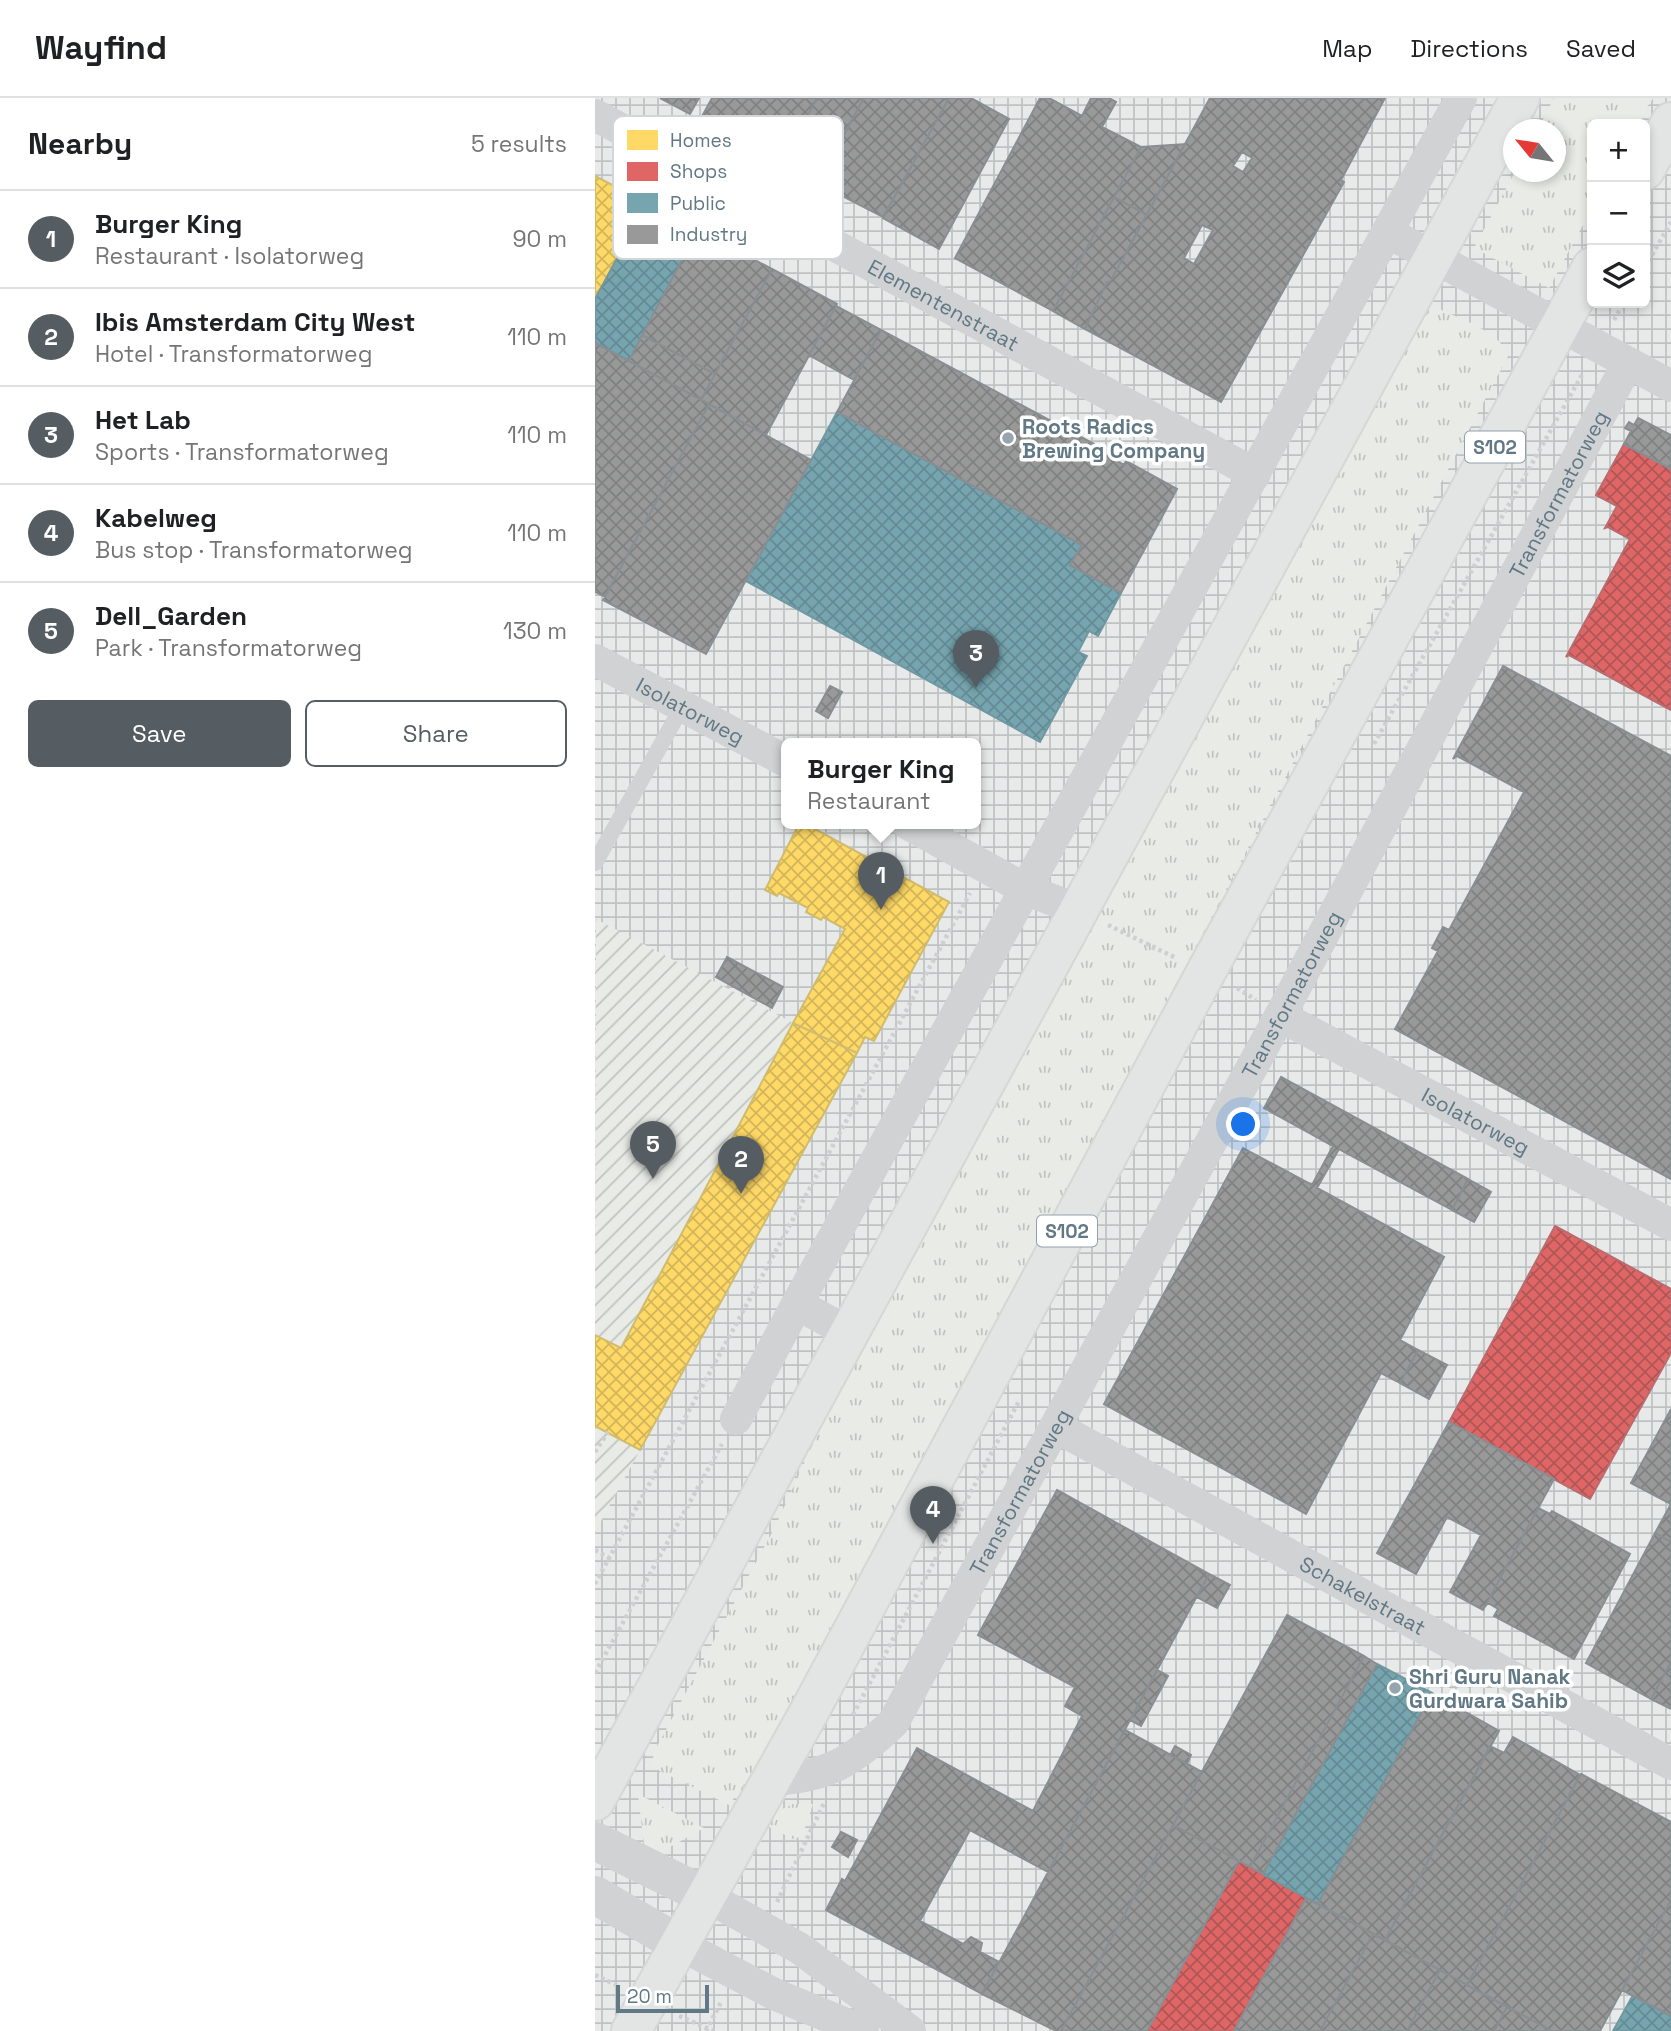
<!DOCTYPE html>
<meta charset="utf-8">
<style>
:root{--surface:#fff;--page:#f6f6f6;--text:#202124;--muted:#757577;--line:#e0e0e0;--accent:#555c62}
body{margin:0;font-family:"Space Grotesk",sans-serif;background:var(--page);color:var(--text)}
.controls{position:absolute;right:21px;top:21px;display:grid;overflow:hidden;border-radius:10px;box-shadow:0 4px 10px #0003}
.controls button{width:63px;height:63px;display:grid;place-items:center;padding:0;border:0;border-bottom:2px solid var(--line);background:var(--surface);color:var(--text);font:35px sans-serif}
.compass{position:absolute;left:908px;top:21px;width:63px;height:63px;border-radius:50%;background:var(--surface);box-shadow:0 4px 10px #0003;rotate:300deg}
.scale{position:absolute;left:21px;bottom:18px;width:93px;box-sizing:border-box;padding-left:7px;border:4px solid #617885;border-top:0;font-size:19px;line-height:24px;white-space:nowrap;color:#617885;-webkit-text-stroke:5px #fff;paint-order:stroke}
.you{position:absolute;left:649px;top:1027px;width:24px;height:24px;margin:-18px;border:5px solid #fff;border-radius:50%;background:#1a73e8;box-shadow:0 0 0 10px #1a73e833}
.badge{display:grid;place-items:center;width:46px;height:46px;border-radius:50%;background:var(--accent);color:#fff;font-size:23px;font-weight:700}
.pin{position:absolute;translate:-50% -58px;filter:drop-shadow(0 2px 4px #0008)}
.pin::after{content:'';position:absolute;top:37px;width:24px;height:21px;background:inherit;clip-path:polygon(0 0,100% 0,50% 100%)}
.popup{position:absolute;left:186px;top:640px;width:200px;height:91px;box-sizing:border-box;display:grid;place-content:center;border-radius:10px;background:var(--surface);filter:drop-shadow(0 2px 5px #0005);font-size:23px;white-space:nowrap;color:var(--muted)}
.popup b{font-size:26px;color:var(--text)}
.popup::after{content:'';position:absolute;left:50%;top:100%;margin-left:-14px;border:14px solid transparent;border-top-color:var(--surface)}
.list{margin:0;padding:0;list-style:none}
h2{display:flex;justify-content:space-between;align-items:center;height:91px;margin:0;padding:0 28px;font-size:30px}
h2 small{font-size:23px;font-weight:400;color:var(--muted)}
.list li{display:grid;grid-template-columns:46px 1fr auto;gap:21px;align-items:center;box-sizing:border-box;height:98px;padding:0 28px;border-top:2px solid var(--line)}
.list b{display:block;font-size:26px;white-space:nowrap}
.list p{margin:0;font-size:23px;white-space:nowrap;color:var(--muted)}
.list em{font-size:23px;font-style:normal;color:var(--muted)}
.actions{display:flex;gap:14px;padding:21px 28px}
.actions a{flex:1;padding:16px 0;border:2px solid var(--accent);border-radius:10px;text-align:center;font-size:24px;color:var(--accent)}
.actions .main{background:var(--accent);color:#fff}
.icon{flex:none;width:38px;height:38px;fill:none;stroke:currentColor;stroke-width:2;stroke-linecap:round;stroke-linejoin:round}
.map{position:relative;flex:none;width:1076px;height:1933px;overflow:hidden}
header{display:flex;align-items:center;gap:42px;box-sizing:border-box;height:98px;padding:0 35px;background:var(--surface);border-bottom:2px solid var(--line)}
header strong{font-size:33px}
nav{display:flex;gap:38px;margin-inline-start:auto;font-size:24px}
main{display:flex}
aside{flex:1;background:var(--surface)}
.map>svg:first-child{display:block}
.industrial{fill:url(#industrial-grid);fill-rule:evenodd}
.grass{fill:url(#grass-tufts)}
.garden{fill:url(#garden-furrows)}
.homes{fill:url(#homes-cross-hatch);stroke:#d0bc6f;stroke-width:2}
.shops{fill:url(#shops-cross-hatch);stroke:#ba6b6f;stroke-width:2}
.public{fill:url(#public-cross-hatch);stroke:#7098a2;stroke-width:2}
.industry{fill:url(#industry-cross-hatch);stroke:#888f93;stroke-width:2;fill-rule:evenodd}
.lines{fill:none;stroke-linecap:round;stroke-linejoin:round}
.primary-casing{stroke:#d5d7d7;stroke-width:42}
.path{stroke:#cecfd0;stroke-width:4.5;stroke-dasharray:3.5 3.5;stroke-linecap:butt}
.service{stroke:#d0d2d3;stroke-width:16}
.minor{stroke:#d0d2d3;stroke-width:32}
.tertiary{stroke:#d0d2d3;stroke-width:38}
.primary{stroke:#e3e4e4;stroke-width:38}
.poi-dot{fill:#96a5ad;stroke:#fff;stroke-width:2.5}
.labels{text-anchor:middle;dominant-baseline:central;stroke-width:7;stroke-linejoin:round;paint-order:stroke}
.shield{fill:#fff;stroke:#90a0aa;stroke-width:2}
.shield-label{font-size:19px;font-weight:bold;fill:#617885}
.street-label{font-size:21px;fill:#617885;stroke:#fff}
.poi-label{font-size:21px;font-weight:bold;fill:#617885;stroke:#fff;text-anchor:start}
.key{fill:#fff;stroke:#d0d6da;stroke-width:2}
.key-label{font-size:19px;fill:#617885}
</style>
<header>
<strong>Wayfind</strong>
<nav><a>Map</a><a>Directions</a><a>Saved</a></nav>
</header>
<main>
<aside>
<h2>Nearby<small>5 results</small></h2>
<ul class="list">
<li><span class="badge">1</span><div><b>Burger King</b><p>Restaurant · Isolatorweg</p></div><em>90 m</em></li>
<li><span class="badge">2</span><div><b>Ibis Amsterdam City West</b><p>Hotel · Transformatorweg</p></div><em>110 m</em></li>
<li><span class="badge">3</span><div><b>Het Lab</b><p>Sports · Transformatorweg</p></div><em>110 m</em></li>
<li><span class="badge">4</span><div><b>Kabelweg</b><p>Bus stop · Transformatorweg</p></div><em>110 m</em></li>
<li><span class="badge">5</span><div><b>Dell_Garden</b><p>Park · Transformatorweg</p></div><em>130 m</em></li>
</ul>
<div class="actions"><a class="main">Save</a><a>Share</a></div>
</aside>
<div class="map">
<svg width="1076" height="1933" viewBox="0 0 1076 1933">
<defs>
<pattern id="industrial-grid" width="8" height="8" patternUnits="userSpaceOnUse" patternTransform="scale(1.75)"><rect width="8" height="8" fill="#e8eaea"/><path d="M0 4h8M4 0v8" fill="none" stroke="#bfc2c3"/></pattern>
<pattern id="grass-tufts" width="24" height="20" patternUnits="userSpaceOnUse" patternTransform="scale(1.75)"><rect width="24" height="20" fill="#e9ece6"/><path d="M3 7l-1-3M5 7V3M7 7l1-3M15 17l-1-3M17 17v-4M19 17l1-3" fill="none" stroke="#c0c4c0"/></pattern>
<pattern id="garden-furrows" width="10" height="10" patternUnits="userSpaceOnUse" patternTransform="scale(1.75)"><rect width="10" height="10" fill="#e9ece6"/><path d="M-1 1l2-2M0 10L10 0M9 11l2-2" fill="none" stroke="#c0c4c0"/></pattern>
<pattern id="homes-cross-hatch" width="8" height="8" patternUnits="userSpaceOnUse" patternTransform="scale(1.75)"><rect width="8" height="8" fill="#ffd966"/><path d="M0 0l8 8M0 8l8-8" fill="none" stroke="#d2b55a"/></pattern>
<pattern id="shops-cross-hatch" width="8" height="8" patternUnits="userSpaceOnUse" patternTransform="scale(1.75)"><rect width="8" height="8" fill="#e06666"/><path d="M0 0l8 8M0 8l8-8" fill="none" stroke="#af5656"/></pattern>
<pattern id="public-cross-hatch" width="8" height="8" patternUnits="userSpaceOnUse" patternTransform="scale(1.75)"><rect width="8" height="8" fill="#76a5af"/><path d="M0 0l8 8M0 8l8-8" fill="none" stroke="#648b94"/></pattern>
<pattern id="industry-cross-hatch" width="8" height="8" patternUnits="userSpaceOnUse" patternTransform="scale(1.75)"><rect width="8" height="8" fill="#999"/><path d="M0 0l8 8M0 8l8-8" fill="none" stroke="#808282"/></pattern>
</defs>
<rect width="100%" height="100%" fill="#f9f9f8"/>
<!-- industrial -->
<path class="industrial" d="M0,0H1076V1933H0ZM997,26H1050V205H997ZM918,32H960V74H918ZM191,646H380V726H191Z"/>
<!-- grass -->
<path class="grass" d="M959,0H1058L1043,26H997V110L954,190L879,150L920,74H960V32L943,31Z
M847,212C869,223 906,234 913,258L183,1639L134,1707L57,1669L59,1654L180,1429L242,1294L827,221L836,213Z
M43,1696L109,1730L64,1755L49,1746Z
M198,1706H218L207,1739L202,1743L170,1727L183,1713Z"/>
<!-- garden -->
<path class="garden" d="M1,821L198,925L26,1250L0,1237Z
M0,1328L45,1352L0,1434Z"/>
<!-- homes -->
<path class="homes" d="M0,78L52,105L0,201Z
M204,726H211L354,804L279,943L270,939L262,955L198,925L250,831L228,819L226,822L211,814L213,810L184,795L182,798L170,792Z
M198,925L262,955L45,1352L0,1328V1237L26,1250Z"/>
<!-- shops -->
<path class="shops" d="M1029,346L1076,371V612L974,557L971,559L1035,441L1013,429L1010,430L1022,408L1001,397Z
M960,1128L1076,1191V1255L995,1401L854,1324Z
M644,1763L711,1800L639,1933H552Z"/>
<!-- public -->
<path class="public" d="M52,105L103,133L34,263L0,245V201Z
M242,314L487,447L475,467L526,495L503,538L494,533L483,554L492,558L445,644L151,483Z
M782,1566L837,1595L723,1806L668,1776Z
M1038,1897L1076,1918V1933H1018Z"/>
<!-- industry -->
<path class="industry" d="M65,0H104L95,16Z
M117,0H222L188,63L105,22Z
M222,0H269L224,83L188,63Z
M269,0H354L288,119L222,85Z
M354,0H376L414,21L344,151L288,120Z
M445,0H454L487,18L496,0H514L521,4L507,29L546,49L458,213L360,160Z
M615,0H790L746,82L749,84L626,304L490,231L512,184H515ZM647,54L657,60L648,74L638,68ZM607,127L618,132L599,166L589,160Z
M590,46L552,117L519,99L546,49Z
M519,99L552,117L515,184H512L490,231L458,213Z
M103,132L177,171L120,276L47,237Z
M177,171L242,206L171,337L106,302Z
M241,208L286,232L259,282L214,257Z
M286,232L499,346L497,350L529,367L531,363L582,391L526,495L475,467L487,447L242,314Z
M47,237L120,276L106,302L34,263Z
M0,245L114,306L10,499L0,494Z
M114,306L216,362L111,556L8,502Z
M1043,320L1076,337V371L1029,346L1036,333L1030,330L1034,324L1039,327Z
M908,568L1076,658V1081L800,931L843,853L837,850L848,829L854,832L929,694L862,658L858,661Z
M235,588L247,594L233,620L221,613Z
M132,859L188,889L177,910L121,879Z
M686,979L873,1081L857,1112L744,1051L722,1090L849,1159L805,1242L823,1252L805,1285L786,1275L711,1416L509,1306L648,1050L717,1087L738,1048L669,1010Z
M873,1081L896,1094L879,1124L857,1112Z
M823,1252L852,1267L834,1301L805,1285Z
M1076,1311V1444L1060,1435L1076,1406L1036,1385Z
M854,1324L959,1381L888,1512L855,1494L886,1437L852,1419L821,1476L782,1455Z
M462,1392L614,1476L453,1774L375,1732L325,1823L368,1846L376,1839L387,1845L385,1854L404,1864L387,1896L231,1812L247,1781L250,1783L322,1650L438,1713L487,1618L470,1608L480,1589L383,1537Z
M943,1410L955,1416L957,1413L1035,1456L979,1561L899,1518L903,1511L893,1505L889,1510Z
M1060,1435L1076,1444V1564L1056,1601L991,1565Z
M614,1476L635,1487L622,1510L602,1499Z
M692,1517L769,1558L655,1769L578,1727Z
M769,1558L782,1566L668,1776L655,1769Z
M1076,1564V1611L1056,1601Z
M562,1572L573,1578L546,1628L535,1622Z
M837,1595L904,1633L790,1842L723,1806Z
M530,1632L607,1674L466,1933H461L387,1896Z
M918,1639L985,1677L872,1887L790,1842L895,1648L909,1655Z
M580,1648L596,1657L592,1666L575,1657Z
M986,1676L1076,1724V1802L1005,1933H957L872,1887Z
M578,1727L644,1763L552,1933H466Z
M246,1734L262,1742L253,1759L237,1749Z
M711,1800L778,1836L725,1933H639Z
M1076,1802V1918L1027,1892Z
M778,1836L845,1872L812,1933H725Z
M845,1872L912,1909L899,1933H812Z
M912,1909L957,1933H899Z"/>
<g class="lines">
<!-- primary casing -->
<g class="primary-casing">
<path id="primary" d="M1050,72L1076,24
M0,1703L925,0
M36,1933L213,1616L611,874L997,169"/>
</g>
<!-- path -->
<path class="path" d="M1050,169L1076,124
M1019,222L1029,205
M779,646L988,275
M513,827L581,860
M642,890L661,902
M0,1354L13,1334
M0,1452L14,1460
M0,1486L375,795
M0,1575L127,1346
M258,1617L424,1303
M182,1804L229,1705
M0,1877L23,1888
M84,1918L119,1933
M111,1933L126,1904"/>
<!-- service -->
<path class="service" d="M0,765L87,609"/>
<!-- minor -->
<g class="minor">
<path id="s1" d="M0,17L660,376"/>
<path d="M794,135L1076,288"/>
<path id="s2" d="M0,562L191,663"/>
<path d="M313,726L430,791L483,812"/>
<path id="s3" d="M685,918L1076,1127"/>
<path d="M253,1234L202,1206L866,0"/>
<path d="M141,1321L202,1206"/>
<path id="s4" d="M461,1329L1076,1666"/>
<path id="s5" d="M177,1682C233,1679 258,1663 298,1625L685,918L1033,265"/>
<path d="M111,1798L204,1850L315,1933"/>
<path d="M84,1846L179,1896L268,1933"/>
</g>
<!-- tertiary -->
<path class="tertiary" d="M0,1743L111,1798
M0,1797L84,1846"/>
<!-- primary -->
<use href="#primary" class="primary"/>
</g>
<!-- markers -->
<g class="poi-dot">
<circle cx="413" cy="340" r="7"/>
<circle cx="800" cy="1590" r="7"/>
</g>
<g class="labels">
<!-- shield labels -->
<g class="shield">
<rect x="870" y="333.5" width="60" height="31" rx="5"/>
<rect x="442" y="1117.5" width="60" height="31" rx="5"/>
</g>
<g class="shield-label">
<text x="900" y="349">S102</text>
<text x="472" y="1133">S102</text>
</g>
<!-- street labels -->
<g class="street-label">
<text stroke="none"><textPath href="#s1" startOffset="397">Elementenstraat</textPath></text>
<text stroke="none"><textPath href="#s5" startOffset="1535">Transformatorweg</textPath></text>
<text stroke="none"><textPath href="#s2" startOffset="108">Isolatorweg</textPath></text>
<text stroke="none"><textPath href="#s5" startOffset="968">Transformatorweg</textPath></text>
<text stroke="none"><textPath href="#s3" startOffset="222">Isolatorweg</textPath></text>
<text stroke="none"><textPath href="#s5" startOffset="401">Transformatorweg</textPath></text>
<text stroke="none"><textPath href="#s4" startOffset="350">Schakelstraat</textPath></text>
</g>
<!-- poi labels -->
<g class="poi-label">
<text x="427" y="328">Roots Radics<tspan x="427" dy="24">Brewing Company</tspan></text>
<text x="814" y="1578">Shri Guru Nanak<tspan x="814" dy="24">Gurdwara Sahib</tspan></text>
</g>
</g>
<!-- legend -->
<rect x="18" y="18" width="230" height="143" rx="10" class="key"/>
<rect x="32" y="32" width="31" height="20" fill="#ffd966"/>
<rect x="32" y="64" width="31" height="19" fill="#e06666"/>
<rect x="32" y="95" width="31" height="20" fill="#76a5af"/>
<rect x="32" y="127" width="31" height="19" fill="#999"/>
<g class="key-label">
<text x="75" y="49">Homes</text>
<text x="75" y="80">Shops</text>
<text x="75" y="112">Public</text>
<text x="75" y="143">Industry</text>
</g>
</svg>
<div class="controls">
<button>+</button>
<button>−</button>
<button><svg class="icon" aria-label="layers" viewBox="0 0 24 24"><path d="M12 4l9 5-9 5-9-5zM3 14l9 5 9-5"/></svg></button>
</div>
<svg class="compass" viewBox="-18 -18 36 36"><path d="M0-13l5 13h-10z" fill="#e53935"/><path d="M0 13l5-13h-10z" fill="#757577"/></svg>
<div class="scale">20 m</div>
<div class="you"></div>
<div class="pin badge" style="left:286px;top:812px">1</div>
<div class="popup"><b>Burger King</b>Restaurant</div>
<div class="pin badge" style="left:146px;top:1096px">2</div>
<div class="pin badge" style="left:381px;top:590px">3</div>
<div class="pin badge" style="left:338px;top:1446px">4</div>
<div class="pin badge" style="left:58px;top:1081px">5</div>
</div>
</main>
